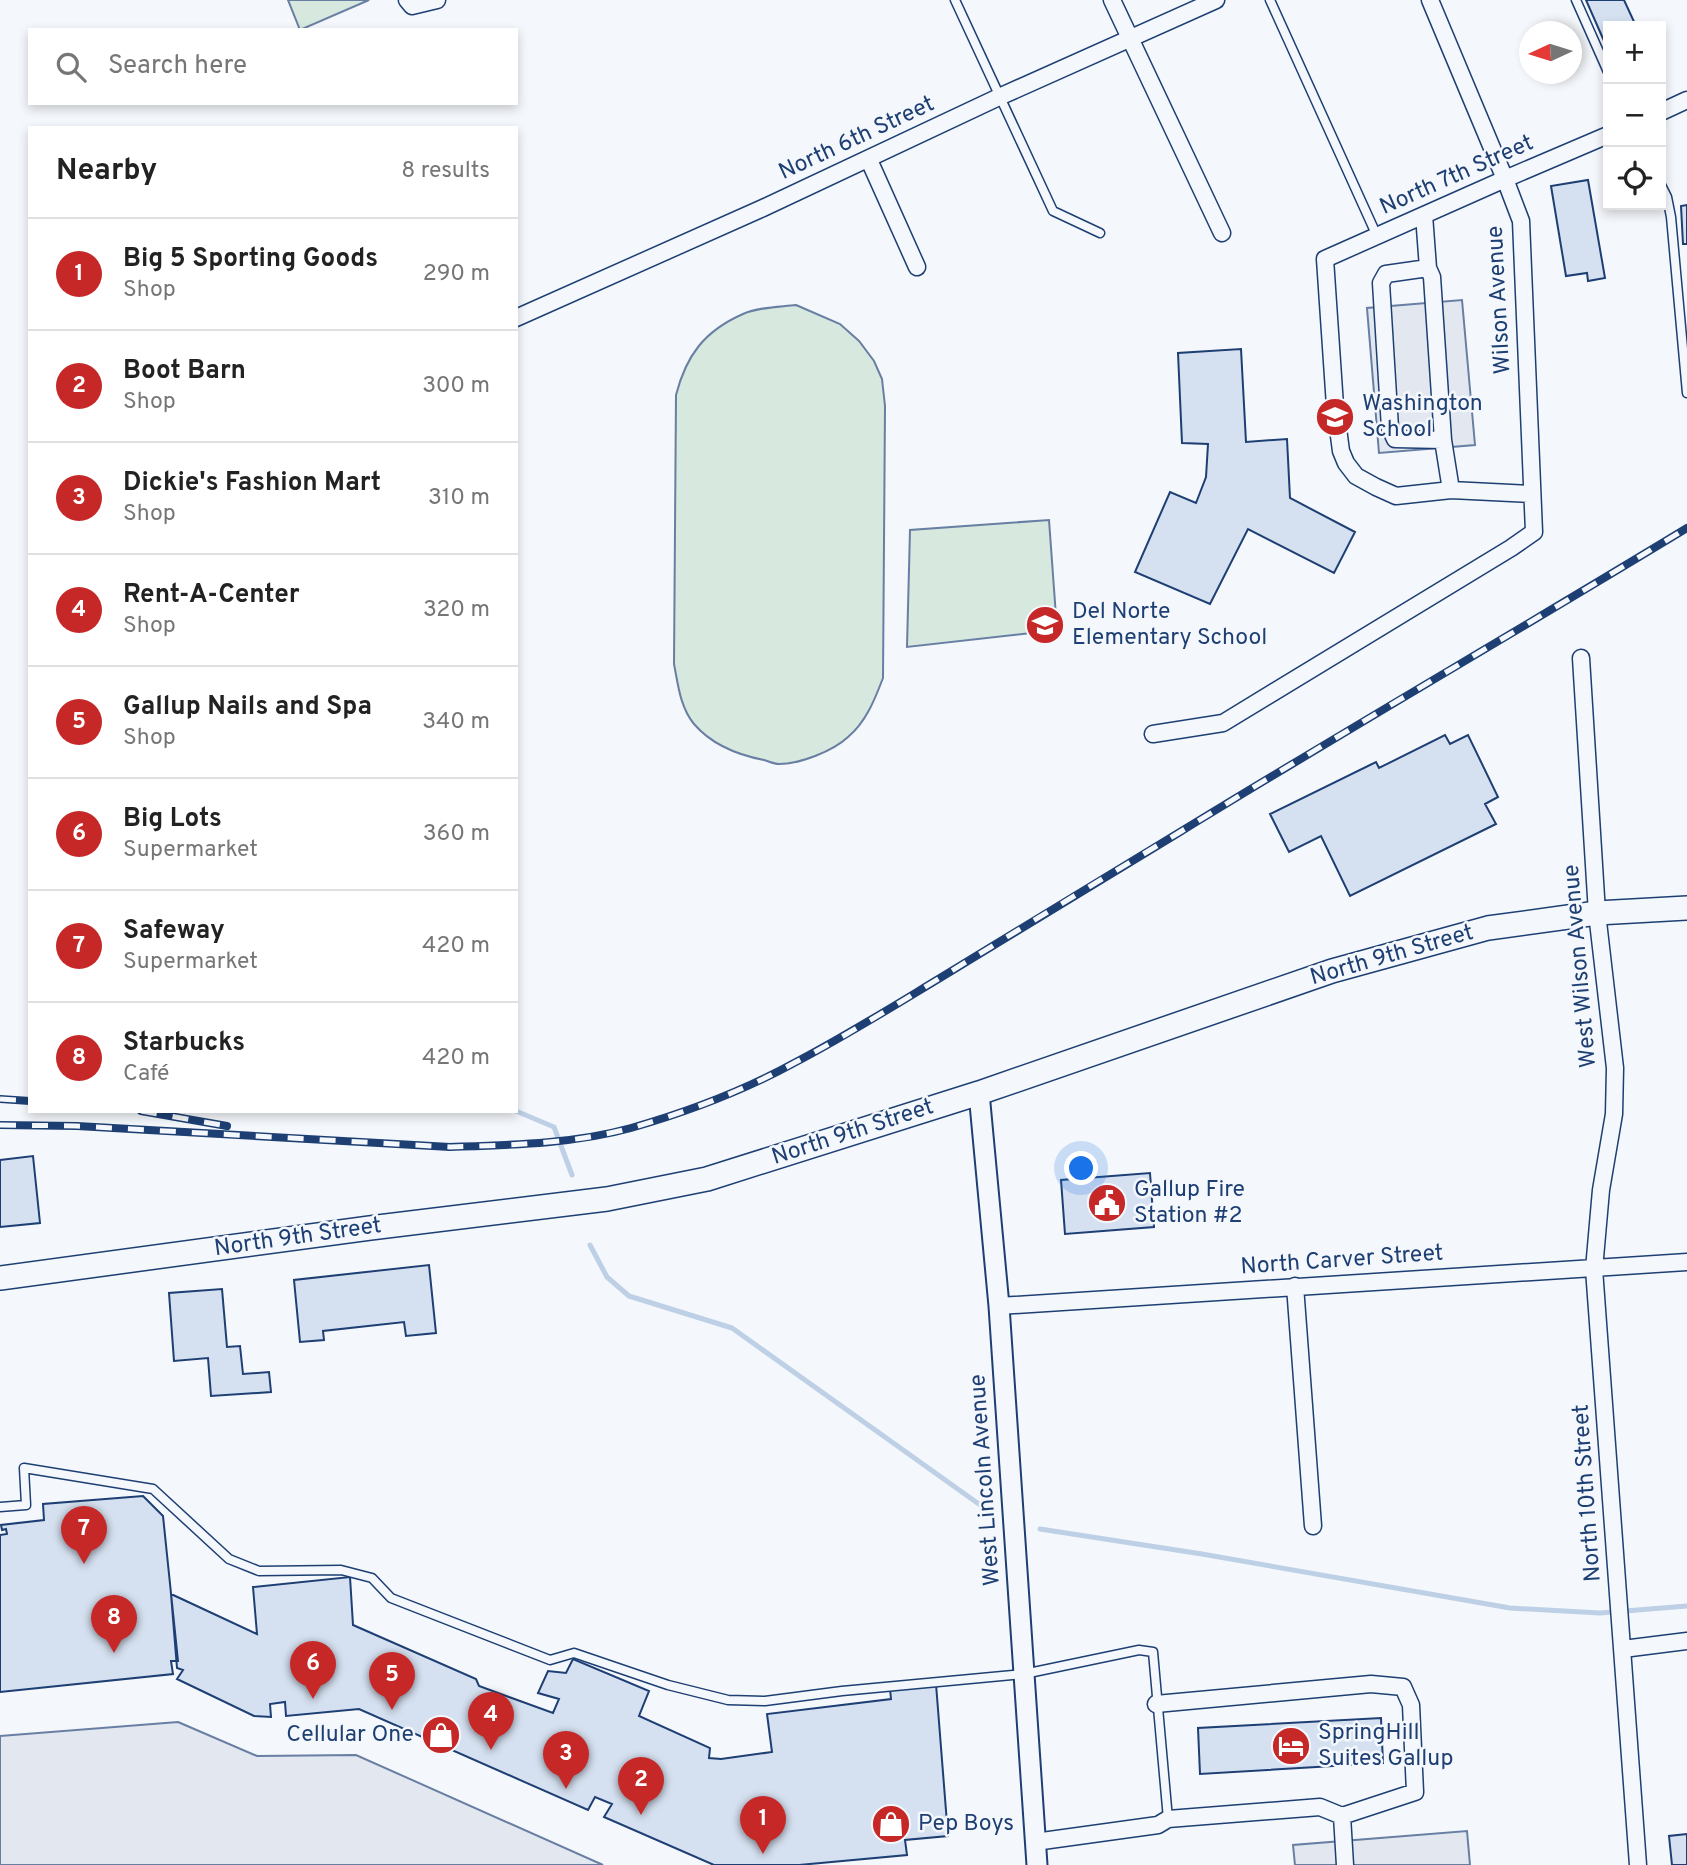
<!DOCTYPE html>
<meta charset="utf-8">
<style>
:root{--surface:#fff;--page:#f2f2f2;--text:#222;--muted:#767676;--line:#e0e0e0;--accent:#c62828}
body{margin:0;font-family:Overpass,sans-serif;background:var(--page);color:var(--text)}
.controls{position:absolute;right:21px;top:21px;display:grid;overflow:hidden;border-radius:0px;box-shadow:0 4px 10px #0003}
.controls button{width:63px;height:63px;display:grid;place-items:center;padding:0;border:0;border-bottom:2px solid var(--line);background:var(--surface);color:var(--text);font:35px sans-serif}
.compass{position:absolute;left:1519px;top:21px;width:63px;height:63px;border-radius:50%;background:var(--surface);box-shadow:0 4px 10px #0003;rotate:266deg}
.you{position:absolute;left:1082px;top:1169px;width:24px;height:24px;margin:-18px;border:5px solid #fff;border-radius:50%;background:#1a73e8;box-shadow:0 0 0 10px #1a73e833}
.badge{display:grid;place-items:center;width:46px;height:46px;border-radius:50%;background:var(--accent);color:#fff;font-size:23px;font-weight:700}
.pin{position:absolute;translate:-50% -58px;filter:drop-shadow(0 2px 4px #0008)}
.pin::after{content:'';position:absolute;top:37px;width:24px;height:21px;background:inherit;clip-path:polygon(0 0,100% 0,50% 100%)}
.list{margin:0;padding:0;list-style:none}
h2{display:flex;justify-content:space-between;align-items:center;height:91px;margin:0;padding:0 28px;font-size:30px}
h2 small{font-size:23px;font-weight:400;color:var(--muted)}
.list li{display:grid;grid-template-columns:46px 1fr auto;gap:21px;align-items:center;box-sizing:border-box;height:112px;padding:0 28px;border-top:2px solid var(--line)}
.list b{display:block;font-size:26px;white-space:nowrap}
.list p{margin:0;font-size:23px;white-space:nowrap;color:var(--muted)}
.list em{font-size:23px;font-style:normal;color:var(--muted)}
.icon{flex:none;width:38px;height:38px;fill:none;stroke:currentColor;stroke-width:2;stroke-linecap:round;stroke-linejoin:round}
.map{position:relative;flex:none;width:1687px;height:1865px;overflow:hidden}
.search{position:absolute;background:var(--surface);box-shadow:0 4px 10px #0003;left:28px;top:28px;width:490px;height:77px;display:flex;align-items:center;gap:18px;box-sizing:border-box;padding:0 24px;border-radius:0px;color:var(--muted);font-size:26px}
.panel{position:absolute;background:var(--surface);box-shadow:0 4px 10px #0003;left:28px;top:126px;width:490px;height:987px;border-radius:0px}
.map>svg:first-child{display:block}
.green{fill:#d7e8df;stroke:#687fa3;stroke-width:2}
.parking{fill:#e3e8f0;stroke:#687fa3;stroke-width:2}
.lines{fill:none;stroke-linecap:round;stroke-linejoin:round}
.stream{stroke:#bed0e5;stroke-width:5}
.building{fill:#d5e0f0;stroke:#1d3f73;stroke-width:2}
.service-casing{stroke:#1d3f73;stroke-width:11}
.minor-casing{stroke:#1d3f73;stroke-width:19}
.tertiary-casing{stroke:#1d3f73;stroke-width:23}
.secondary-casing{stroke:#1d3f73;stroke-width:26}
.service{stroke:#f4f7fb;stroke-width:8}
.minor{stroke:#f4f7fb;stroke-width:16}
.tertiary{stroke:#f4f7fb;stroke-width:19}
.secondary{stroke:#f4f7fb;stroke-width:23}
.rail-casing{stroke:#1d3f73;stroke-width:8}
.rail{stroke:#f4f7fb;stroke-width:5;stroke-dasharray:16;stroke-linecap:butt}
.labels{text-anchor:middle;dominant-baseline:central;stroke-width:5;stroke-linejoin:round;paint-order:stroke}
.street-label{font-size:23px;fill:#1d3f73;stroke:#f4f7fb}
.poi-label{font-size:23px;fill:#1d3f73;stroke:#f4f7fb;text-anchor:start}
</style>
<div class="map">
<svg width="1687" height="1865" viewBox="0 0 1687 1865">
<rect width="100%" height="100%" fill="#f4f7fb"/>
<!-- green -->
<path class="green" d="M288,0H369L300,30Z
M796,305L840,324L859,341L874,361L882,379L885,406L883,678C875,699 866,722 848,737C833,751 800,764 779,764C774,764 768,761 764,760C738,755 712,745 694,724C680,707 678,684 674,664L676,395C686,356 704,331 743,314C759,307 779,307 796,305Z
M1049,520L1057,630L907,647L910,530Z"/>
<!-- parking -->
<path class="parking" d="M1462,300L1475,445L1379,453L1367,308Z
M178,1722L257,1756L356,1755L603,1865H0V1736Z
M1467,1831L1470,1865H1295L1293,1845Z"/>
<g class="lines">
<!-- stream -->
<path class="stream" d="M516,1111L554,1127L572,1175
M590,1245L607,1277L629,1296L732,1328L983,1507
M1040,1529L1202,1554L1510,1608L1600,1613L1687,1606"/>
</g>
<!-- building -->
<path class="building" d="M1586,0H1624L1636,26H1608V50Z
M1588,180L1605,278L1588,281L1587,273L1566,276L1551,186Z
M1687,205V244H1683L1681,206Z
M1241,349L1246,442L1287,439L1290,498L1355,532L1334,573L1248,529L1210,604L1135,572L1170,492L1196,503L1206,477L1208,444L1182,443L1178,353Z
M1445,735L1450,744L1468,735L1498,797L1485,804L1496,824L1350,896L1321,836L1289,852L1270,814L1376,762L1379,768Z
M33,1156L40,1223L0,1227V1160Z
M1150,1173L1154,1227L1065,1234L1061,1180Z
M429,1265L436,1333L406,1336L404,1322L323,1331L324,1340L300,1342L294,1280Z
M222,1289L227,1347L240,1346L243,1374L269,1372L271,1392L211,1396L208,1358L174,1361L169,1293Z
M143,1496L163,1516L178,1661H171L173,1674L0,1692V1535L7,1534L6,1529L2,1530L1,1525L44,1520L43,1504Z
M350,1577L353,1625L476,1679L479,1686L553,1713L559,1699L538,1693L548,1671L566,1673L573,1659L649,1691L639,1716L710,1748L709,1758L721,1759L772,1752L767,1714L891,1699L890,1689L936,1684L948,1836L905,1840L907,1855L799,1865H714L604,1817L612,1804L595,1797L588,1810L359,1709L286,1716L285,1702L270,1704L271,1717L254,1716L177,1679L183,1670L177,1668L171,1594L257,1634L253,1587Z
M1381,1718L1383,1763L1200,1774L1198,1728Z
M1687,1834V1865H1672L1669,1836Z"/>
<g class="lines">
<!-- service casing -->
<g class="service-casing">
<path id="service" d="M955,0L1053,211L1100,233
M1270,0L1377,236
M1576,0L1608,72
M1661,185L1667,197L1671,217L1687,393
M0,1507L26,1505L24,1468L153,1489L229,1559L259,1571L341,1570L372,1578L391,1598L550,1660L574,1653L668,1685L728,1700L765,1701L842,1691L1024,1674L1139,1650L1153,1652L1168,1819"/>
</g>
<!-- minor casing -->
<g class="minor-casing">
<path id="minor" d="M407,0L412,6L437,0
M1112,0L1222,233
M1661,112L1687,100
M869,160L917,267
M1424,215L1428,268L1432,277L1443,440L1451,490
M1428,268L1386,274L1381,283L1390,428L1395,439L1443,440
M516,318L763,208L999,97L1216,0
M1532,494L1451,490L1396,496L1376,487L1356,476L1346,463L1341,451L1335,406L1325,259L1505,179L1608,135
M1581,658L1597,913L1615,1068L1614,1114L1601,1190L1594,1269L1638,1865
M1153,734L1223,723L1511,548L1534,532L1521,221L1505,179L1430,0
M1295,1286L1313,1526
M999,1306L1687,1262
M1623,1649L1687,1641
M1342,1816L1345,1865
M1035,1842L1158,1825L1168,1819L1320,1807L1342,1816L1415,1792L1411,1705L1403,1687L1371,1684L1156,1704"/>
</g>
<!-- tertiary casing -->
<g class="tertiary-casing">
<path id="tertiary" d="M979,1093L999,1306L1037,1865"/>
</g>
<!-- secondary casing -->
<g class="secondary-casing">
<path id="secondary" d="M0,1278L370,1228L607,1199L707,1179L979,1093L1332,971L1488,928L1597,913L1687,908"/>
</g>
<!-- service -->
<use href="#service" class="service"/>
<!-- minor -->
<use href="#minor" class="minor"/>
<!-- tertiary -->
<use href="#tertiary" class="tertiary"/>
<!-- secondary -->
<use href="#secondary" class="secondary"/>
<!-- rail casing -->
<g class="rail-casing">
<path id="rail" d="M0,1099L30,1101
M141,1111L227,1126
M0,1125L77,1126L450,1147C510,1145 573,1144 631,1128C687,1112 743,1091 794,1063C844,1037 892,1007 940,978C1020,929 1100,880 1180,832C1348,729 1519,630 1687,528"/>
</g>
<!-- rail -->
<use href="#rail" class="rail"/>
</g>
<!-- icons -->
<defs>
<g id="school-disc" transform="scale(2.0125)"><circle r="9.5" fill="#c62828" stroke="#f4f7fb"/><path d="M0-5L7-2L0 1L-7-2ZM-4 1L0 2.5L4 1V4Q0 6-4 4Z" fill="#fff"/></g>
<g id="civic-disc" transform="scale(2.0125)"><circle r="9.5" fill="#c62828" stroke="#f4f7fb"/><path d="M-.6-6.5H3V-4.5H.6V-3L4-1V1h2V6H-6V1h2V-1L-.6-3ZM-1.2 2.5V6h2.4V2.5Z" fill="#fff"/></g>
<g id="shop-disc" transform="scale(2.0125)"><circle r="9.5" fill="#c62828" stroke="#f4f7fb"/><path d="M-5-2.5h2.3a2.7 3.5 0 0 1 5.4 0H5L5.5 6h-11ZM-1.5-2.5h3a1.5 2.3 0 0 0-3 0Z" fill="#fff"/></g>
<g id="hotel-disc" transform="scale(2.0125)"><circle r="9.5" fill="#c62828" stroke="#f4f7fb"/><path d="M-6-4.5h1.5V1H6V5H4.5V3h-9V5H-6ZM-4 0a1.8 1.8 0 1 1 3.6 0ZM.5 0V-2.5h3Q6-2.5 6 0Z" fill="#fff"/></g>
</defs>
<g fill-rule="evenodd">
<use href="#school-disc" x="1335" y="417"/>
<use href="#school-disc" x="1045" y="625"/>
<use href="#civic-disc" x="1107" y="1203"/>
<use href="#shop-disc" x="441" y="1735"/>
<use href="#hotel-disc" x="1291" y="1746"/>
<use href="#shop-disc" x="891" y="1824"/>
</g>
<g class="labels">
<!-- street labels -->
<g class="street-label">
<text transform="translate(857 139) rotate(-25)">North 6th Street</text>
<text transform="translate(1457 176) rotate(-24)">North 7th Street</text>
<text transform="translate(1500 300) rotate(-93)">Wilson Avenue</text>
<text transform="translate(1392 956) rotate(-16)">North 9th Street</text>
<text transform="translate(1581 966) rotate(-95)">West Wilson Avenue</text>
<text transform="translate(853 1133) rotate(-18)">North 9th Street</text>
<text transform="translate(298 1238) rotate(-8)">North 9th Street</text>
<text transform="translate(1342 1261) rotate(-4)">North Carver Street</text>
<text transform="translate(986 1480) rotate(-94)">West Lincoln Avenue</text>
<text transform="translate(1588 1493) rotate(-94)">North 10th Street</text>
</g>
<!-- poi labels -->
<g class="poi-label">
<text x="1362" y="404">Washington<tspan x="1362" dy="26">School</tspan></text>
<text x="1072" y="612">Del Norte<tspan x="1072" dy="26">Elementary School</tspan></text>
<text x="1134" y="1190">Gallup Fire<tspan x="1134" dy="26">Station #2</tspan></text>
<text x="1318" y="1733">SpringHill<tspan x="1318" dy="26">Suites Gallup</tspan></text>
<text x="414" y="1735" text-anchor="end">Cellular One</text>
<text x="918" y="1824">Pep Boys</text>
</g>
</g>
</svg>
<div class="controls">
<button>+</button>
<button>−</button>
<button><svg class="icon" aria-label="locate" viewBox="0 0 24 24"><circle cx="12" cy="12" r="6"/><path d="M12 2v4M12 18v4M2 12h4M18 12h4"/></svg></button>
</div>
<svg class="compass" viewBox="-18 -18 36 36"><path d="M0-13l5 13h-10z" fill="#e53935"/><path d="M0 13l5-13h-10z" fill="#767676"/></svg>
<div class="you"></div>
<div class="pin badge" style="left:763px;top:1854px">1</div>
<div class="pin badge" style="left:641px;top:1815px">2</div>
<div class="pin badge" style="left:566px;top:1789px">3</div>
<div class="pin badge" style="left:491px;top:1750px">4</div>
<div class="pin badge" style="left:392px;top:1710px">5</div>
<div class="pin badge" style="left:313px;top:1699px">6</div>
<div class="pin badge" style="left:84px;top:1564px">7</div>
<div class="pin badge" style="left:114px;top:1653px">8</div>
<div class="search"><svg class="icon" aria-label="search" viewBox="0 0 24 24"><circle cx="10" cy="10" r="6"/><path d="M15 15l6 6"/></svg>Search here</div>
<section class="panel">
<h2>Nearby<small>8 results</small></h2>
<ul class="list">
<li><span class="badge">1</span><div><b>Big 5 Sporting Goods</b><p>Shop</p></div><em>290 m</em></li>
<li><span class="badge">2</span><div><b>Boot Barn</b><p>Shop</p></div><em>300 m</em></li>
<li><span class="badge">3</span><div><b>Dickie's Fashion Mart</b><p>Shop</p></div><em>310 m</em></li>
<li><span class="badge">4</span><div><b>Rent-A-Center</b><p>Shop</p></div><em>320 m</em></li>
<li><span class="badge">5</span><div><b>Gallup Nails and Spa</b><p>Shop</p></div><em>340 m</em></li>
<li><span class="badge">6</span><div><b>Big Lots</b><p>Supermarket</p></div><em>360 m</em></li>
<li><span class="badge">7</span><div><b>Safeway</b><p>Supermarket</p></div><em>420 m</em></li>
<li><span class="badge">8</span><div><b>Starbucks</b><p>Café</p></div><em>420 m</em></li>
</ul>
</section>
</div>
